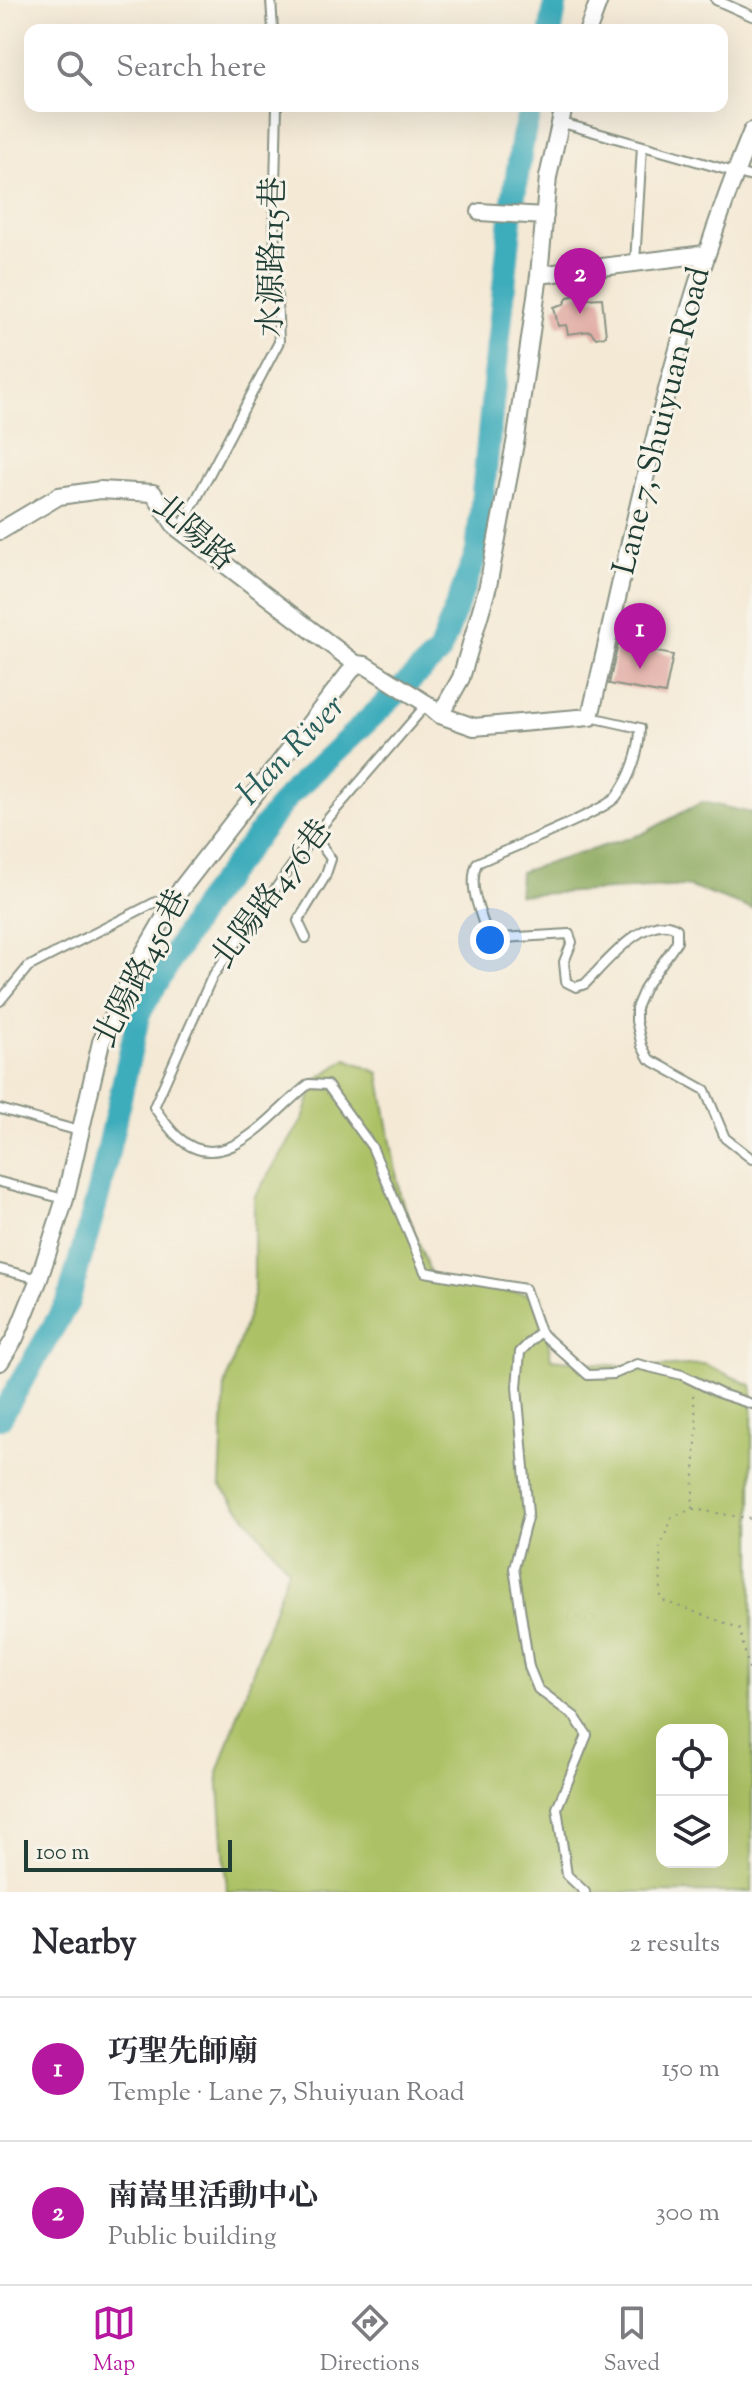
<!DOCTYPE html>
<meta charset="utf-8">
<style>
:root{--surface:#fff;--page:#f2f2f3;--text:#2b2b33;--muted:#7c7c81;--line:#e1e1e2;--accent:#b5179e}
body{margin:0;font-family:"Sorts Mill Goudy","Noto Serif TC",serif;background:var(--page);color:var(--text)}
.controls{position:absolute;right:24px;bottom:24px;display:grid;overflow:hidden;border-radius:16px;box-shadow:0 8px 32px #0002}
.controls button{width:72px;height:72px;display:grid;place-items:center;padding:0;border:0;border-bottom:2px solid var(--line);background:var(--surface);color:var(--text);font:40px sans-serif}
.scale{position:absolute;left:24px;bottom:20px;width:208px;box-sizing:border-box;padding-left:8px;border:4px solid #1f3d34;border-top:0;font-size:22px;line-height:28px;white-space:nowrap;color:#1f3d34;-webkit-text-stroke:6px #f7f3e8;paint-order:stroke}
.you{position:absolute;left:490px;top:940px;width:28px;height:28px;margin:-20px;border:6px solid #fff;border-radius:50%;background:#1a73e8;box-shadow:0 0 0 12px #1a73e833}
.badge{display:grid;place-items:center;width:52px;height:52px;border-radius:50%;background:var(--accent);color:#fff;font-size:26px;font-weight:700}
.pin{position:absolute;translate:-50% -66px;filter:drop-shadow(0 2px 4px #0008)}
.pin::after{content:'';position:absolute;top:42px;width:28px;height:24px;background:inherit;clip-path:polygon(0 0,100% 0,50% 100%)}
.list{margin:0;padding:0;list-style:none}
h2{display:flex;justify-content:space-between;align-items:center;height:104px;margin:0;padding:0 32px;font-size:34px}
h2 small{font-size:26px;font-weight:400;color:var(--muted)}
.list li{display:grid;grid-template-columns:52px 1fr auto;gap:24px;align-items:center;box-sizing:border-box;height:144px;padding:0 32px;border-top:2px solid var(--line)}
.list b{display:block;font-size:30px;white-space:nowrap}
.list p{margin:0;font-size:26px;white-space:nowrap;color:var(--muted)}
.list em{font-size:26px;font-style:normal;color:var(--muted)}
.icon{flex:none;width:44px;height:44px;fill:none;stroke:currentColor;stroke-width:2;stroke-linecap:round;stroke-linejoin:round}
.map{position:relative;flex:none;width:752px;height:1892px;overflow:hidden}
.search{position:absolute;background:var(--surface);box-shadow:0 8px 32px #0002;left:24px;right:24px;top:24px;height:88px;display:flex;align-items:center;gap:20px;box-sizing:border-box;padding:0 28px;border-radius:16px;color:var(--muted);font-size:30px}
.sheet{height:392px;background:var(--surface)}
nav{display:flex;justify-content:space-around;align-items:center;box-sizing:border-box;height:112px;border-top:2px solid var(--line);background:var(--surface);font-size:22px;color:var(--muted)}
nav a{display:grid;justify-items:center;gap:4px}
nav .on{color:var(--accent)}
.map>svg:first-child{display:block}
.green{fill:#acc165;stroke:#667f4c;stroke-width:2;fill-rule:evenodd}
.forest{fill:#89a75a;stroke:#547247;stroke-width:2}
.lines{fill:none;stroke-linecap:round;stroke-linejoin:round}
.river{stroke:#3dacbb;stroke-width:24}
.building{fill:#e1ada6}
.lane-casing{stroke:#8a9384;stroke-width:12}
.street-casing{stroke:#8a9384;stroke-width:20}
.path{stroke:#8a9384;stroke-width:2;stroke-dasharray:2 6;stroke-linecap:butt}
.lane{stroke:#fff;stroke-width:8}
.street{stroke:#fff;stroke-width:16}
.labels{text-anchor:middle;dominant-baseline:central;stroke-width:6;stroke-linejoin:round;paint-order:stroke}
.street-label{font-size:32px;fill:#1f3d34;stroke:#f7f3e8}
.water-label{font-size:34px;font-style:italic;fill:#285e5c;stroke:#f7f3e8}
</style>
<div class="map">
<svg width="752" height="1892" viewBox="0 0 752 1892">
<rect width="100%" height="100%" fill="#f7f3e8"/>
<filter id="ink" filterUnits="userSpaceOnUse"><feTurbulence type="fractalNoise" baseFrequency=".0125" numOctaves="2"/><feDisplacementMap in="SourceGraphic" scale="16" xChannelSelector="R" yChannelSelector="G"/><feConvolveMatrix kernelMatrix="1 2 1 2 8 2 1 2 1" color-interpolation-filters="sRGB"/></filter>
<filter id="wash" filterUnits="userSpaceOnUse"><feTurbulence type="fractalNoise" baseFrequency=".006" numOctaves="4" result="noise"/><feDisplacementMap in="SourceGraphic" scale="32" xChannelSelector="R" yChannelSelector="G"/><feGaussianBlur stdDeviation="1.8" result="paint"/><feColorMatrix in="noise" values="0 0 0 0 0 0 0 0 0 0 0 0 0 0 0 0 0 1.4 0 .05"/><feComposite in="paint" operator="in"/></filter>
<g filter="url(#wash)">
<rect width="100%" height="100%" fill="#f4e9d5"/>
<!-- green -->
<path class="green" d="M347,1059L379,1073L400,1195L433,1280L541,1296L551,1359L638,1368L705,1364L752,1386V1892H227L218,1773L288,1569L220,1485L225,1386L254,1296V1198L303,1119L316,1080ZM662,1730H722V1862H662Z"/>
<!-- forest -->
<path class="forest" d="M702,802L752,813V909L687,886L519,895L520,872L642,834Z"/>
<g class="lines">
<!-- river -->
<path class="river" d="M551,30L556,0
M0,1418L68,1302L99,1192L139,1013L204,904L288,796L439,653L477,552L512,208L523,137L531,106"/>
</g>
<g id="blocks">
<!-- building -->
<path class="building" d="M582,294L585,299L602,298L606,336L596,338L590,331L568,334L566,325L558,326L554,307L564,304L568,297Z
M618,644L673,655L665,694L609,684Z"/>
</g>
</g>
<g filter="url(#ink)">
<use href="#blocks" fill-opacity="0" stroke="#8a9384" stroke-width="2"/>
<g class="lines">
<!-- lane casing -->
<g class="lane-casing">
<path id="lane" d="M271,0L273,30
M716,0L752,16
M559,122L752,177
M635,263L642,146
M180,530L279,342L274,224L277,106
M427,704L314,835L212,977L154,1107C161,1117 169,1129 178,1137C225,1181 274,1110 309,1084L327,1085L372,1147L425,1272L525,1289L540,1332L520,1352L517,1387L528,1514L514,1568L529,1667L538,1689L575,1717L587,1735L557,1808L567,1875L585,1892
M590,717L640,728C640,751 630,779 616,797C604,812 501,852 477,863C468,886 479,909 486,931L502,938L569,934L572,942L564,962L566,982L576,987L585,984C604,965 648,909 677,929V942L645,987L636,1008V1021L642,1046L649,1059L705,1090L725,1138L752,1159
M306,938L298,921L325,877L331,859L314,835
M0,1001L28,967L177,891
M0,1109L79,1131
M0,1182L64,1199
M0,1269L39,1279
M540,1332L588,1375L614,1374L637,1364L682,1375L721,1394L752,1404"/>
</g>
<!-- street casing -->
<g class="street-casing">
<path id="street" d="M588,30L599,0
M480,212L545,216
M539,275L705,254
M0,531L59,496L100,490L153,493L176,527L356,664L365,665L427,704L440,715L474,727L590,717C636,520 674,319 752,131
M440,715L461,678L488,586L516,438L539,275L548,177L564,106
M0,1362L15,1338L39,1279L65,1199L101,1042L138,963L181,889L356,664"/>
</g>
<!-- path -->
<path class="path" d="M693,1395L697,1424L692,1509L672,1517L660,1548L661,1600L739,1628L752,1681
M693,1509L752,1519"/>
<!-- lane -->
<use href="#lane" class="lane"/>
<!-- street -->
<use href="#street" class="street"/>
</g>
</g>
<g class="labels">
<!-- street labels -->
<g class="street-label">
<text transform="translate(274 257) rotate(-89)">水源路115巷</text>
<text transform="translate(663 421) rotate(-76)">Lane 7, Shuiyuan Road</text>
<text transform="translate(193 534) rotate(41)">北陽路</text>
<text transform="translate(273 895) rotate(-53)">北陽路476巷</text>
<text transform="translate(143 969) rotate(-63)">北陽路450巷</text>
</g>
<!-- water labels -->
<g class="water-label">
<text transform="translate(292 751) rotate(-46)">Han River</text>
</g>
</g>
</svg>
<div class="controls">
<button><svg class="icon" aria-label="locate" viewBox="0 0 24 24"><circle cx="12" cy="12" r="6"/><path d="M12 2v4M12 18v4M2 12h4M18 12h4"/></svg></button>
<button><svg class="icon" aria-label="layers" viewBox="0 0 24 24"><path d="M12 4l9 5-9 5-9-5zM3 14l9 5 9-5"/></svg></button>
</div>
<div class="scale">100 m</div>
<div class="you"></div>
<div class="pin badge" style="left:640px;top:669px">1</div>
<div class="pin badge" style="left:580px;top:314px">2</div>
<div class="search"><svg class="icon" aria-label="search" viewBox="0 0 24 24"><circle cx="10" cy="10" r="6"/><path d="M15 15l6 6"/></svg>Search here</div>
</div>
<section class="sheet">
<h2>Nearby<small>2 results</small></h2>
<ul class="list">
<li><span class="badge">1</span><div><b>巧聖先師廟</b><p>Temple · Lane 7, Shuiyuan Road</p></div><em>150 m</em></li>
<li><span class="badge">2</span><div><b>南嵩里活動中心</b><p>Public building</p></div><em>300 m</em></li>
</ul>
</section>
<nav>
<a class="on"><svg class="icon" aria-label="map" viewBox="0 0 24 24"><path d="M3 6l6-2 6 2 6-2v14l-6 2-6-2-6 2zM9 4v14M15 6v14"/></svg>Map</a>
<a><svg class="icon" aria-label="directions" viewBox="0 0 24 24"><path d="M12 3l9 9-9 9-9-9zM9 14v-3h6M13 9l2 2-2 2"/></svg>Directions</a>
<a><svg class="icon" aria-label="saved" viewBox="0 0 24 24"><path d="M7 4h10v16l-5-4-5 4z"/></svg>Saved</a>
</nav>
